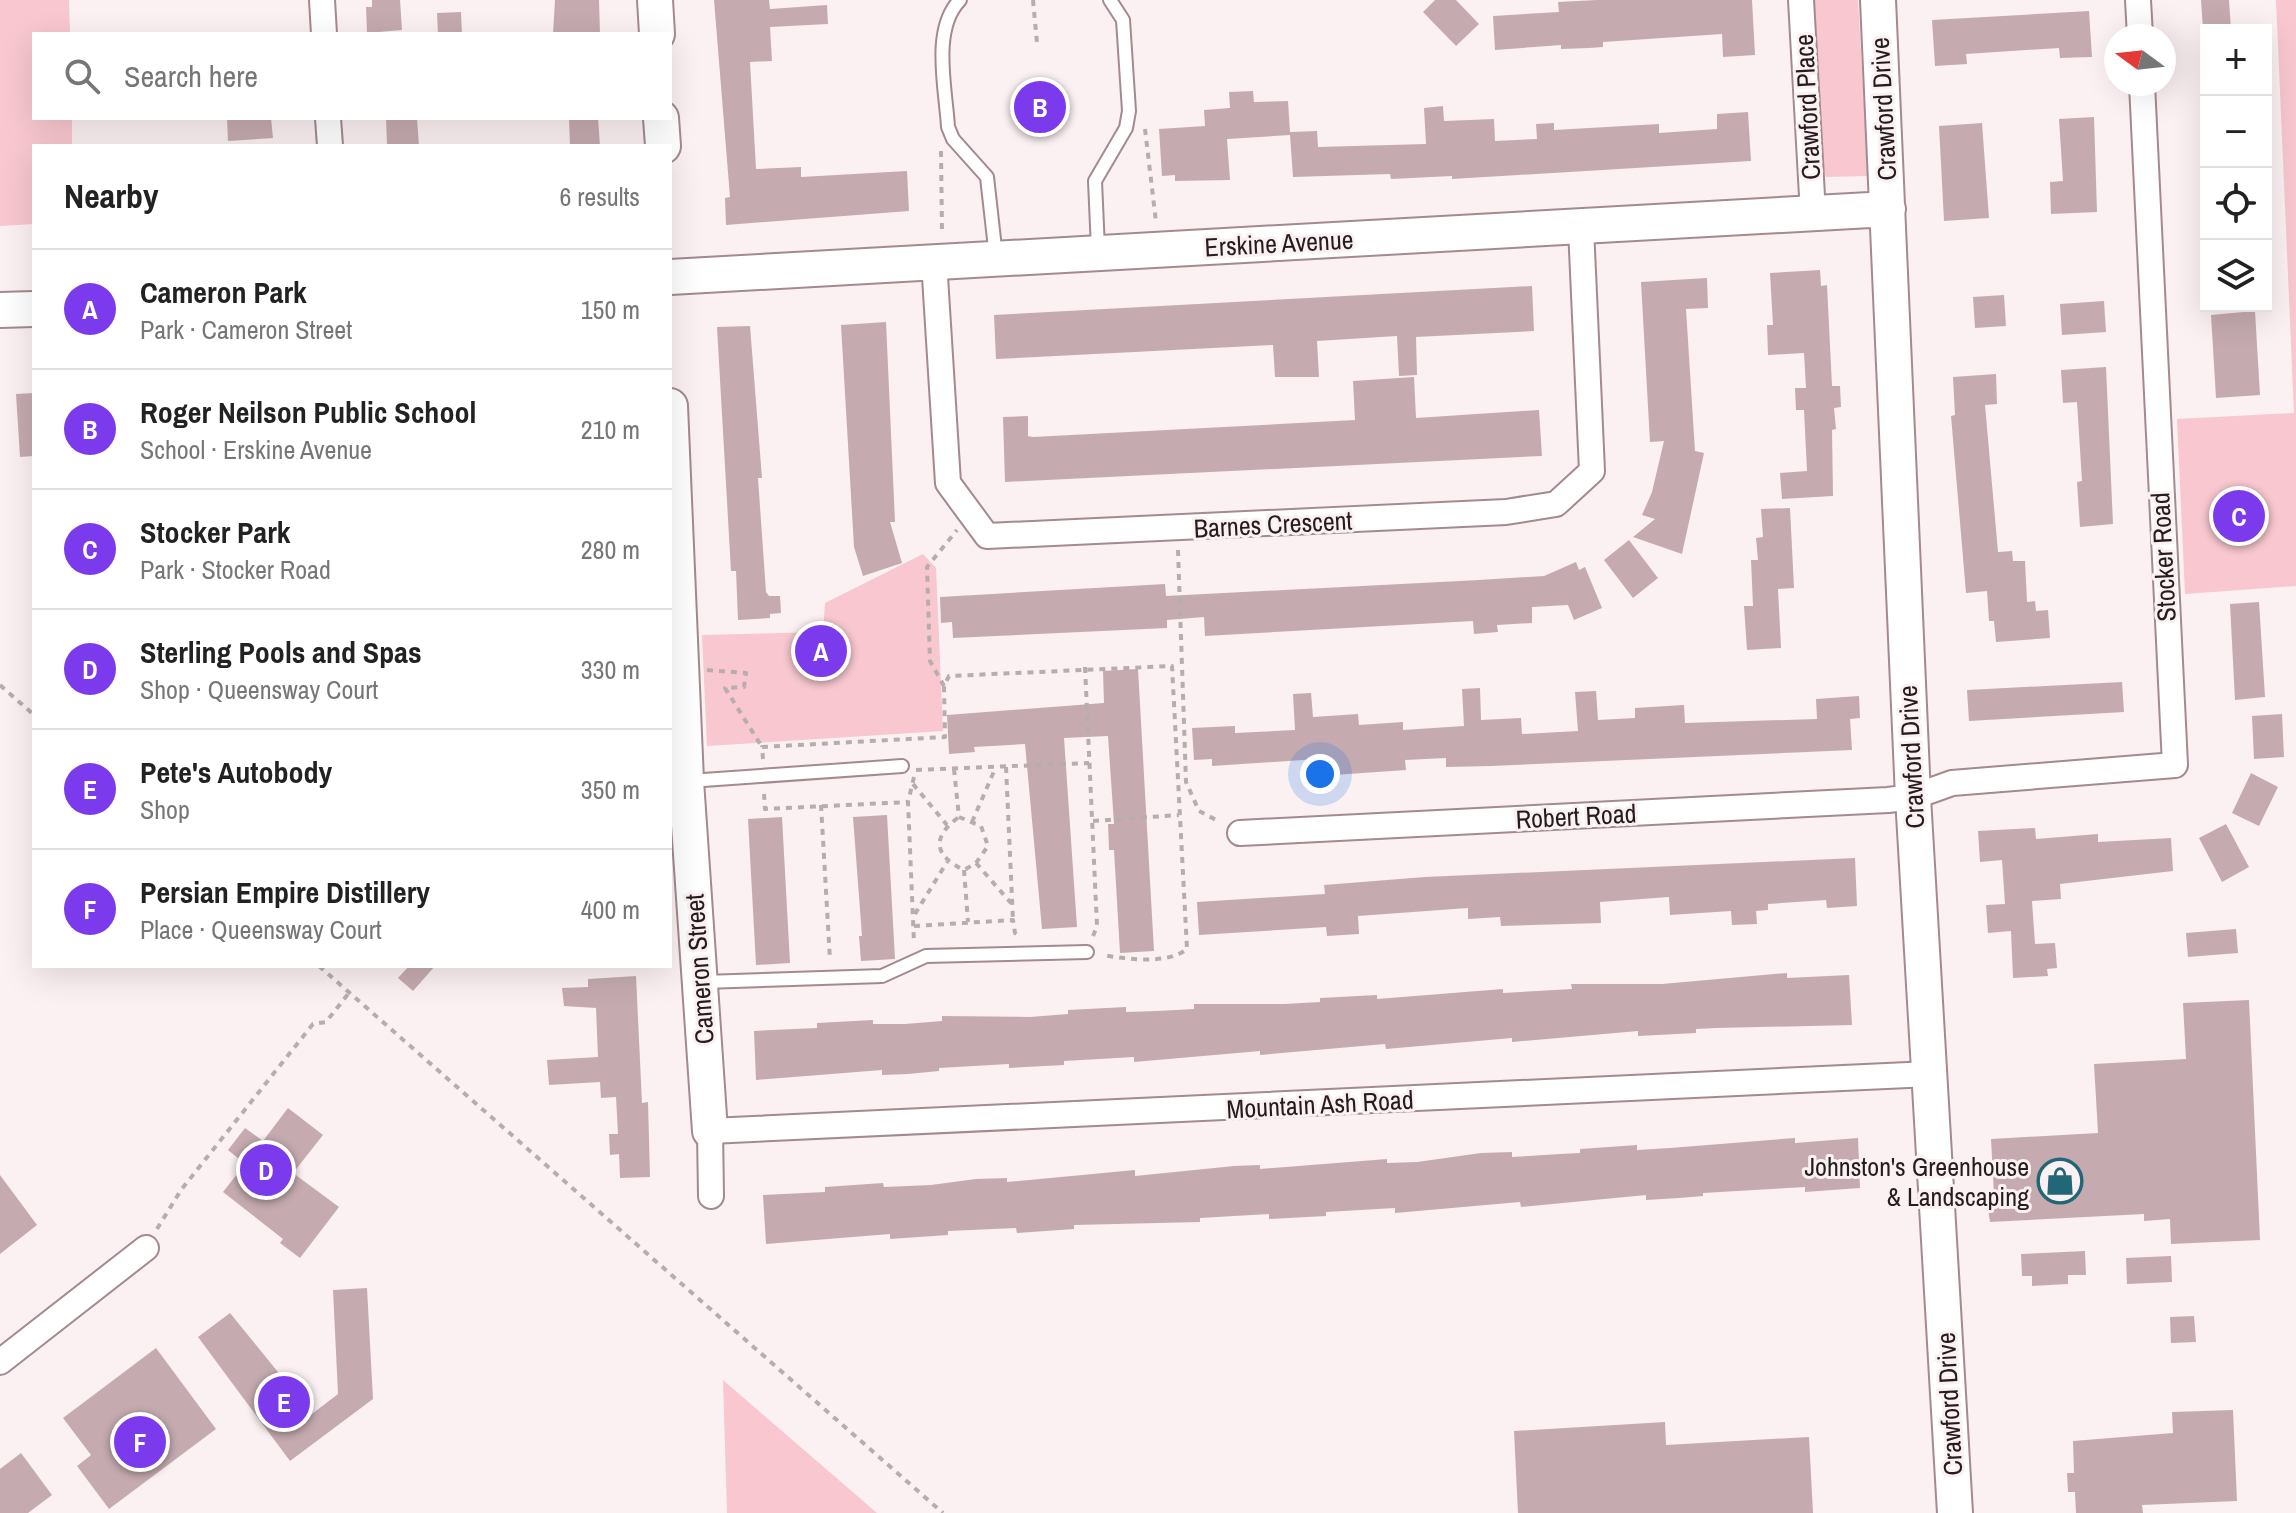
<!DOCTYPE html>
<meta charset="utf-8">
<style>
:root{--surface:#fff;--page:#f2f2f2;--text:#222;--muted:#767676;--line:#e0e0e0;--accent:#7c3aed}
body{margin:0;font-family:"Archivo Narrow",sans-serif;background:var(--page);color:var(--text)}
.controls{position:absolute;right:24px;top:24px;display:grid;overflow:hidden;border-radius:0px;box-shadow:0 8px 32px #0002}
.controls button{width:72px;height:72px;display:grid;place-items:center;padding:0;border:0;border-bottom:2px solid var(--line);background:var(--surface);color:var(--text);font:40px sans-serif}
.compass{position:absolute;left:2104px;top:24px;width:72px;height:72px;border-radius:50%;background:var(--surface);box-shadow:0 8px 32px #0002;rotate:285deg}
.you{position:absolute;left:1320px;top:774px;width:28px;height:28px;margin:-20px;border:6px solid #fff;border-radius:50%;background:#1a73e8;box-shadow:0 0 0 12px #1a73e833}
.badge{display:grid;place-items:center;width:52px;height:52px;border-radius:50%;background:var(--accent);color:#fff;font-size:26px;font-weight:700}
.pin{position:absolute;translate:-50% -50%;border:4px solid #fff;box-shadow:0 2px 8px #0006}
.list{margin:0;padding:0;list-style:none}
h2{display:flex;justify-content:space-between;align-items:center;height:104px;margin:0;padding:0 32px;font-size:34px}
h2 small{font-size:26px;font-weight:400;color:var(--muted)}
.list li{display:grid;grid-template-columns:52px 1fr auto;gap:24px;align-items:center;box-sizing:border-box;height:120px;padding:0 32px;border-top:2px solid var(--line)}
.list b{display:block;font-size:30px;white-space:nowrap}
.list p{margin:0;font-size:26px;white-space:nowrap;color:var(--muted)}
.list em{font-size:26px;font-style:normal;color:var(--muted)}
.icon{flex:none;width:44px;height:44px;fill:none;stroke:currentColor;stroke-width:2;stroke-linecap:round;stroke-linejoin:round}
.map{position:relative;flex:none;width:2296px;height:1513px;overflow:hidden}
.search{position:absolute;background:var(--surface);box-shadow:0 8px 32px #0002;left:32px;top:32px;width:640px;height:88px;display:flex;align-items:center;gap:20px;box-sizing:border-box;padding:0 28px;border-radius:0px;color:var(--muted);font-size:30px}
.panel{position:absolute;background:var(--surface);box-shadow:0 8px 32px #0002;left:32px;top:144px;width:640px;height:824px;border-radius:0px}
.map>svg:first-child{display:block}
.green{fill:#f8c7cf}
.building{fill:#c5abaf}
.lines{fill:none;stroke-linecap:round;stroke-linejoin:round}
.lane-casing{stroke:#a38a8e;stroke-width:16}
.street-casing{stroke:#a38a8e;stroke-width:28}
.secondary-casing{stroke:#a38a8e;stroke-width:38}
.path{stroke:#b7adae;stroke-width:4;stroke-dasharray:6 6;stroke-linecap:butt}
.lane{stroke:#fff;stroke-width:12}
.street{stroke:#fff;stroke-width:24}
.secondary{stroke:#fff;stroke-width:34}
.labels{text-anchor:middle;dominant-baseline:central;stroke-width:6;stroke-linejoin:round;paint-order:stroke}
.street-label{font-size:26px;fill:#251c1d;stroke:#fbf0f2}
.poi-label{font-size:26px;fill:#251c1d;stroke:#fbf0f2;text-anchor:end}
</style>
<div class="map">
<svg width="2296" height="1513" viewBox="0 0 2296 1513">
<rect width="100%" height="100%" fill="#fbf0f2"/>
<!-- green -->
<path class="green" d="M0,0H69L70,34H34V118H72V146H34V224L0,226Z
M1813,0H1858L1868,176L1826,177L1822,168Z
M2276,0H2296V586L2185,594L2177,419L2294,413Z
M923,554L936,568L943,731L707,746L702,635L823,632L825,603Z
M723,1380L877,1513H727Z"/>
<!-- building -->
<path class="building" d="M372,0H400L402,30L367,33L366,7H372Z
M555,0H599L600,34H553Z
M714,0H769L770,9L827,5L828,24L770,27L772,61L750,62L756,169L801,167V177L907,171L909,211L726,225L725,198L730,197Z
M1435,0H1456L1479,24L1456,46L1423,12Z
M1597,0H1752L1755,55L1723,57L1722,34L1603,42V47L1589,48L1561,49V45L1495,50L1493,16L1559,12L1558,2Z
M2201,0H2229L2231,30H2203Z
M2089,11L2092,57L2060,58L2059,48L1966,54L1967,64L1935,66L1932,20Z
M461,12L462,34H438L437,13Z
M1253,91L1254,102L1288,101L1290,132L1317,131L1318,147L1426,144L1424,108L1443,106L1444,121L1494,119L1495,141L1537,139L1536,124L1554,123V130L1659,124V133L1717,129V114L1748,112L1751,161L1452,179V176L1391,179L1390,174L1293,177L1290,135L1227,139L1230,180L1175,181V175L1162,176L1159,129L1205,126L1204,110L1230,108L1229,92Z
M2094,117L2097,212L2051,214L2050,182L2063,181L2059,119Z
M227,118H271L273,138L228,141Z
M386,118H417L419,146H387Z
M569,118H598L600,146H570Z
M1982,123L1989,218L1944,221L1939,126Z
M1820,270L1821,286L1827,285L1832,386H1840L1841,407L1834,408L1836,429L1832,430L1833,496L1782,499L1780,473L1807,471L1804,410H1796L1795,388H1806L1804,353L1768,355L1767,325H1773L1770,273Z
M1707,278L1708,308L1686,309L1695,451L1704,453L1682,554L1633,537L1655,519L1642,515L1652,492L1664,441L1650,442L1641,282Z
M1532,286L1534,331L1416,337L1417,375L1399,376L1397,336L1317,341L1319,377H1275L1273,345L996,359L994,315Z
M2004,295L2006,326L1975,328L1973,297Z
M2104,301L2106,332L2062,335L2060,304Z
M2255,311L2260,395L2216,398L2211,315Z
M886,322L895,522H890L902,563L863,576L854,547L841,325Z
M750,326L762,478H758L766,592L769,596H780L781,613L770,614V618L738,620L736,571H731L717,327Z
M2106,367L2113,524L2080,527L2077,482L2082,481L2077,402L2063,403L2061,370Z
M1996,374L1997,404L1985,405L1998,552L2012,551L2013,561H2025L2027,602L2035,601L2036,611L2048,610L2050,638L1996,642L1994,621H1989L1987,591L1966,593L1951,416L1955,415L1953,377Z
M1414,377L1416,418L1539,410L1542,456L1005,482L1003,417L1028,416V436L1033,437L1355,420L1353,381Z
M34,393V456L20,457L16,394Z
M1790,508L1794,588L1778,589L1781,648L1747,650L1744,606H1753L1751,560H1758L1756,538L1763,537L1761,509Z
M1629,540L1658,578L1633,598L1604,560Z
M1576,562L1579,570L1585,567L1602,608L1574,620L1568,605L1532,607V623L1497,625L1498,632L1474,634L1473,621L1205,636L1204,617L1167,620V628L953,638L952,622L941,623L940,597L1165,584L1166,596L1479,580L1544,576Z
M2259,602L2265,697L2235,700L2230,604Z
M1138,669L1154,951L1120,953L1114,850H1109L1108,824H1114L1108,736L1064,738L1077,927L1042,929L1025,744L974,747L975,752L949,754L947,715L1104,703L1103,671Z
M2122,682L2124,712L1969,721L1967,690Z
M1480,688L1481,720L1521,718L1522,734L1578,731L1575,692L1596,691L1598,720L1635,718V708L1684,705L1685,723L1817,719L1816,699L1859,696L1860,718L1850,719L1852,750L1491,766L1446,767V758L1405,760L1406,770L1319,776L1318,759L1212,766V759L1194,760L1192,728L1235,726V733L1295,730L1293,694L1311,693L1313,717L1358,714L1359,725L1403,722V730L1464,726L1462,689Z
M2282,714L2284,757L2254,759L2252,716Z
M2251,773L2278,787L2259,826L2232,813Z
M887,815L895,959L861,961L859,936H862L853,817Z
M782,817L790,963L756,965L748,819Z
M2226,824L2249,867L2222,882L2199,838Z
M2035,828L2036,839L2098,834V842L2171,838L2173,871L2060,884L2061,899L2032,901L2035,944L2055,943L2057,968L2047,969L2048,976L2013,978L2011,931L1988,933L1986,905L2005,904L2002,860L1980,862L1978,831Z
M1855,858L1857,906L1827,908L1826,900L1768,904V910L1756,911L1757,924L1732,925L1731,911L1670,915L1669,897L1600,902L1601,923L1501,926L1500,917L1468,919V908L1358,916L1359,934L1327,936L1326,927L1199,935L1197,902L1325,894L1324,885L1425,877Z
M2236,929L2238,953L2188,957L2186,933Z
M409,966H435L413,991L398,978Z
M1787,973V978L1849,975L1852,1025L1716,1028L1696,1029V1033L1638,1036V1031L1512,1042V1038L1386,1049L1385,1044L1260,1055V1051L1134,1062V1057L1064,1061V1065L1009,1068V1064L939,1068V1071L908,1074L882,1075V1070L756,1080L754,1031L817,1028V1023L873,1020V1024H905L942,1021V1016L1030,1017L1068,1014V1010L1126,1007V1012L1157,1011L1194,1009V1004H1284L1320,1002V998L1377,995V999L1503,989V993L1572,989L1571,984H1662Z
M636,976L642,1103L648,1102L650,1177L620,1178L619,1154L610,1155L609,1134H618L616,1097L601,1098L600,1082L549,1085L547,1060L598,1057L596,1008L564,1006L562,988L588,987V979Z
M2249,1000L2260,1240L2171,1244L2170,1219L2144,1221V1214L1990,1222L1986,1196L1994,1195L1991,1139L2098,1133L2094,1064L2186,1059L2183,1003Z
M288,1108L323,1135L293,1173L339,1207L300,1258L280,1243L283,1239L223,1192L245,1164L228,1150L245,1128L263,1141Z
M1795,1138V1143L1858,1138L1860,1188L1805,1192V1187L1703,1193V1196L1679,1198L1646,1200V1195L1521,1207L1520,1202L1395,1213V1208L1326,1212V1216L1269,1219V1214L1200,1218V1222L1074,1225V1229L1017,1233L1016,1228L948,1231V1235L890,1239V1234L766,1244L763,1195L825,1192V1187L883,1183L884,1187L931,1185L976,1179L1007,1178V1182L1135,1170V1176L1234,1166L1260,1165V1169L1387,1159V1163L1417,1162L1481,1153L1512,1152V1157L1560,1154L1580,1153V1149L1637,1145V1150L1670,1148Z
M0,1175L37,1225L0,1254Z
M2085,1251L2086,1275H2068V1284L2032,1286V1276H2022L2021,1254Z
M2171,1256L2172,1282L2127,1284L2126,1258Z
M367,1288L373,1399L290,1461L198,1337L230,1313L312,1414L338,1394L333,1290Z
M2194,1316L2196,1342L2171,1343L2170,1317Z
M156,1348L216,1429L109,1509L77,1466L91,1455L63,1418Z
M2233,1410L2237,1501L2142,1505L2143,1513H2076L2075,1492H2068L2067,1473H2074L2073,1441L2173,1433L2172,1412Z
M1665,1422L1666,1445L1809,1437L1813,1513H1518L1514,1431Z
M21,1453L52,1495L28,1513H0V1469Z"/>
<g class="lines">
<!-- lane casing -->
<g class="lane-casing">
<path id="lane" d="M960,0C931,29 946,90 948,127L953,139L987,177L996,257
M1098,249L1095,181L1126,128L1129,111L1123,20L1110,0
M689,781L902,766
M704,982L882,976L926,956L1087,952"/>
</g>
<!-- street casing -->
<g class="street-casing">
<path id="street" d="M322,0L324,34
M1801,0L1813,214
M2138,0L2140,36
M328,118L330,146
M934,261L948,483L987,536L1506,512L1556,504L1592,471L1581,228
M1240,833L1888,800L1913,797L1952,783L2175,765L2142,84
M711,1196L710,1131L1930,1074
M0,1362L146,1248"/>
</g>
<!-- secondary casing -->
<g class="secondary-casing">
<path id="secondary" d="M655,0L657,34
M1878,0L1913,797L1955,1513
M661,118L663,146
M670,277L1888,209
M0,310L34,309
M670,406L686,781L710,1131"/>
</g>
<!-- path -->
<path class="path" d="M1033,0L1037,43
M1145,129L1156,222
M941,151L942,232
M1178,550L1186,782L1199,811L1220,822
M1085,667L1097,926L1093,936
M707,670L746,673L744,687L725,688L762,747
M0,685L34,715
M944,686L930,661L927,567L957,530
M763,759L762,747L945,737L944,686L949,676L1172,666L1187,949C1167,965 1126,959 1102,955
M1006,767L1013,920
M954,769L959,817
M916,770L1089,763
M914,777L908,802L914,943
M913,784L947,825
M764,794L765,809L908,802
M821,805L830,960
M959,817L981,826L988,846L976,863L964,870C934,856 931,837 959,817Z
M1093,821L1179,815
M972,822L995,769
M976,863L1011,903
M964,870L968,922
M915,914L947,862
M914,926L1013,920L1015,933L1019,936
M319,966L943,1513
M157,1229L181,1190L313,1024L326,1022L348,994"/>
<!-- lane -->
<use href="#lane" class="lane"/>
<!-- street -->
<use href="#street" class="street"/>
<!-- secondary -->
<use href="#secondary" class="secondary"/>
</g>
<!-- icons -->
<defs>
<g id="shop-ring" transform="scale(2.3)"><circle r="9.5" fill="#fbf0f2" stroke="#226778" stroke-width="1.5"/><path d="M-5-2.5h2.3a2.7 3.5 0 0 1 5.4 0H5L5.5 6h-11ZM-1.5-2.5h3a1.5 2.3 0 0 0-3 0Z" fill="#226778"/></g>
</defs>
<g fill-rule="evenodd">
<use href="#shop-ring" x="2060" y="1181"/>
</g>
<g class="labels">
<!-- street labels -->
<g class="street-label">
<text transform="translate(1807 107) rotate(-93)">Crawford Place</text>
<text transform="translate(1883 109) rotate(-93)">Crawford Drive</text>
<text transform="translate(1279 243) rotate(-3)">Erskine Avenue</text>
<text transform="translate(1273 524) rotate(-3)">Barnes Crescent</text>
<text transform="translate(2163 557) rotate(-93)">Stocker Road</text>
<text transform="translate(1911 757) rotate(-93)">Crawford Drive</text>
<text transform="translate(1576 816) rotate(-3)">Robert Road</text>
<text transform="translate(699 969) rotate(-94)">Cameron Street</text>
<text transform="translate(1320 1104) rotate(-3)">Mountain Ash Road</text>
<text transform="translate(1949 1404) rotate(-93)">Crawford Drive</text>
</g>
<!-- poi labels -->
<g class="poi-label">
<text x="2029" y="1166">Johnston's Greenhouse<tspan x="2029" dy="30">&amp; Landscaping</tspan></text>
</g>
</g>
</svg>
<div class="controls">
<button>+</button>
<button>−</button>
<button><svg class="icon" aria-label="locate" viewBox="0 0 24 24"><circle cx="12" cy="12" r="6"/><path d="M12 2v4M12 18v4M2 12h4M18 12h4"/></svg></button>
<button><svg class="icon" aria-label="layers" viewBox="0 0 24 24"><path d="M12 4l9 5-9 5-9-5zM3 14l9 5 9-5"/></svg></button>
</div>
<svg class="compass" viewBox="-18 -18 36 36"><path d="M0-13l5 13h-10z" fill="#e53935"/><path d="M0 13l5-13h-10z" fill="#767676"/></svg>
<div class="you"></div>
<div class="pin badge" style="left:821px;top:651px">A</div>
<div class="pin badge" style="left:1040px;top:107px">B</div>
<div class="pin badge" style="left:2239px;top:516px">C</div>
<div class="pin badge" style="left:266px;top:1170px">D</div>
<div class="pin badge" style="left:284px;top:1402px">E</div>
<div class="pin badge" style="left:140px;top:1442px">F</div>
<div class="search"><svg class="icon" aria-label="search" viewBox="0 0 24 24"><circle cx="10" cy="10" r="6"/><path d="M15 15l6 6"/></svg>Search here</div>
<section class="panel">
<h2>Nearby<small>6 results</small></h2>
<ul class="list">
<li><span class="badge">A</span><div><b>Cameron Park</b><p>Park · Cameron Street</p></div><em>150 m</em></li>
<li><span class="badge">B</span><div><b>Roger Neilson Public School</b><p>School · Erskine Avenue</p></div><em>210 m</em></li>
<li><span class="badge">C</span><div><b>Stocker Park</b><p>Park · Stocker Road</p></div><em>280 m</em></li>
<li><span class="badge">D</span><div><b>Sterling Pools and Spas</b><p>Shop · Queensway Court</p></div><em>330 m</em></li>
<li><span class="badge">E</span><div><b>Pete's Autobody</b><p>Shop</p></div><em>350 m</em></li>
<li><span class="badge">F</span><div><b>Persian Empire Distillery</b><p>Place · Queensway Court</p></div><em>400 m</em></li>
</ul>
</section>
</div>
